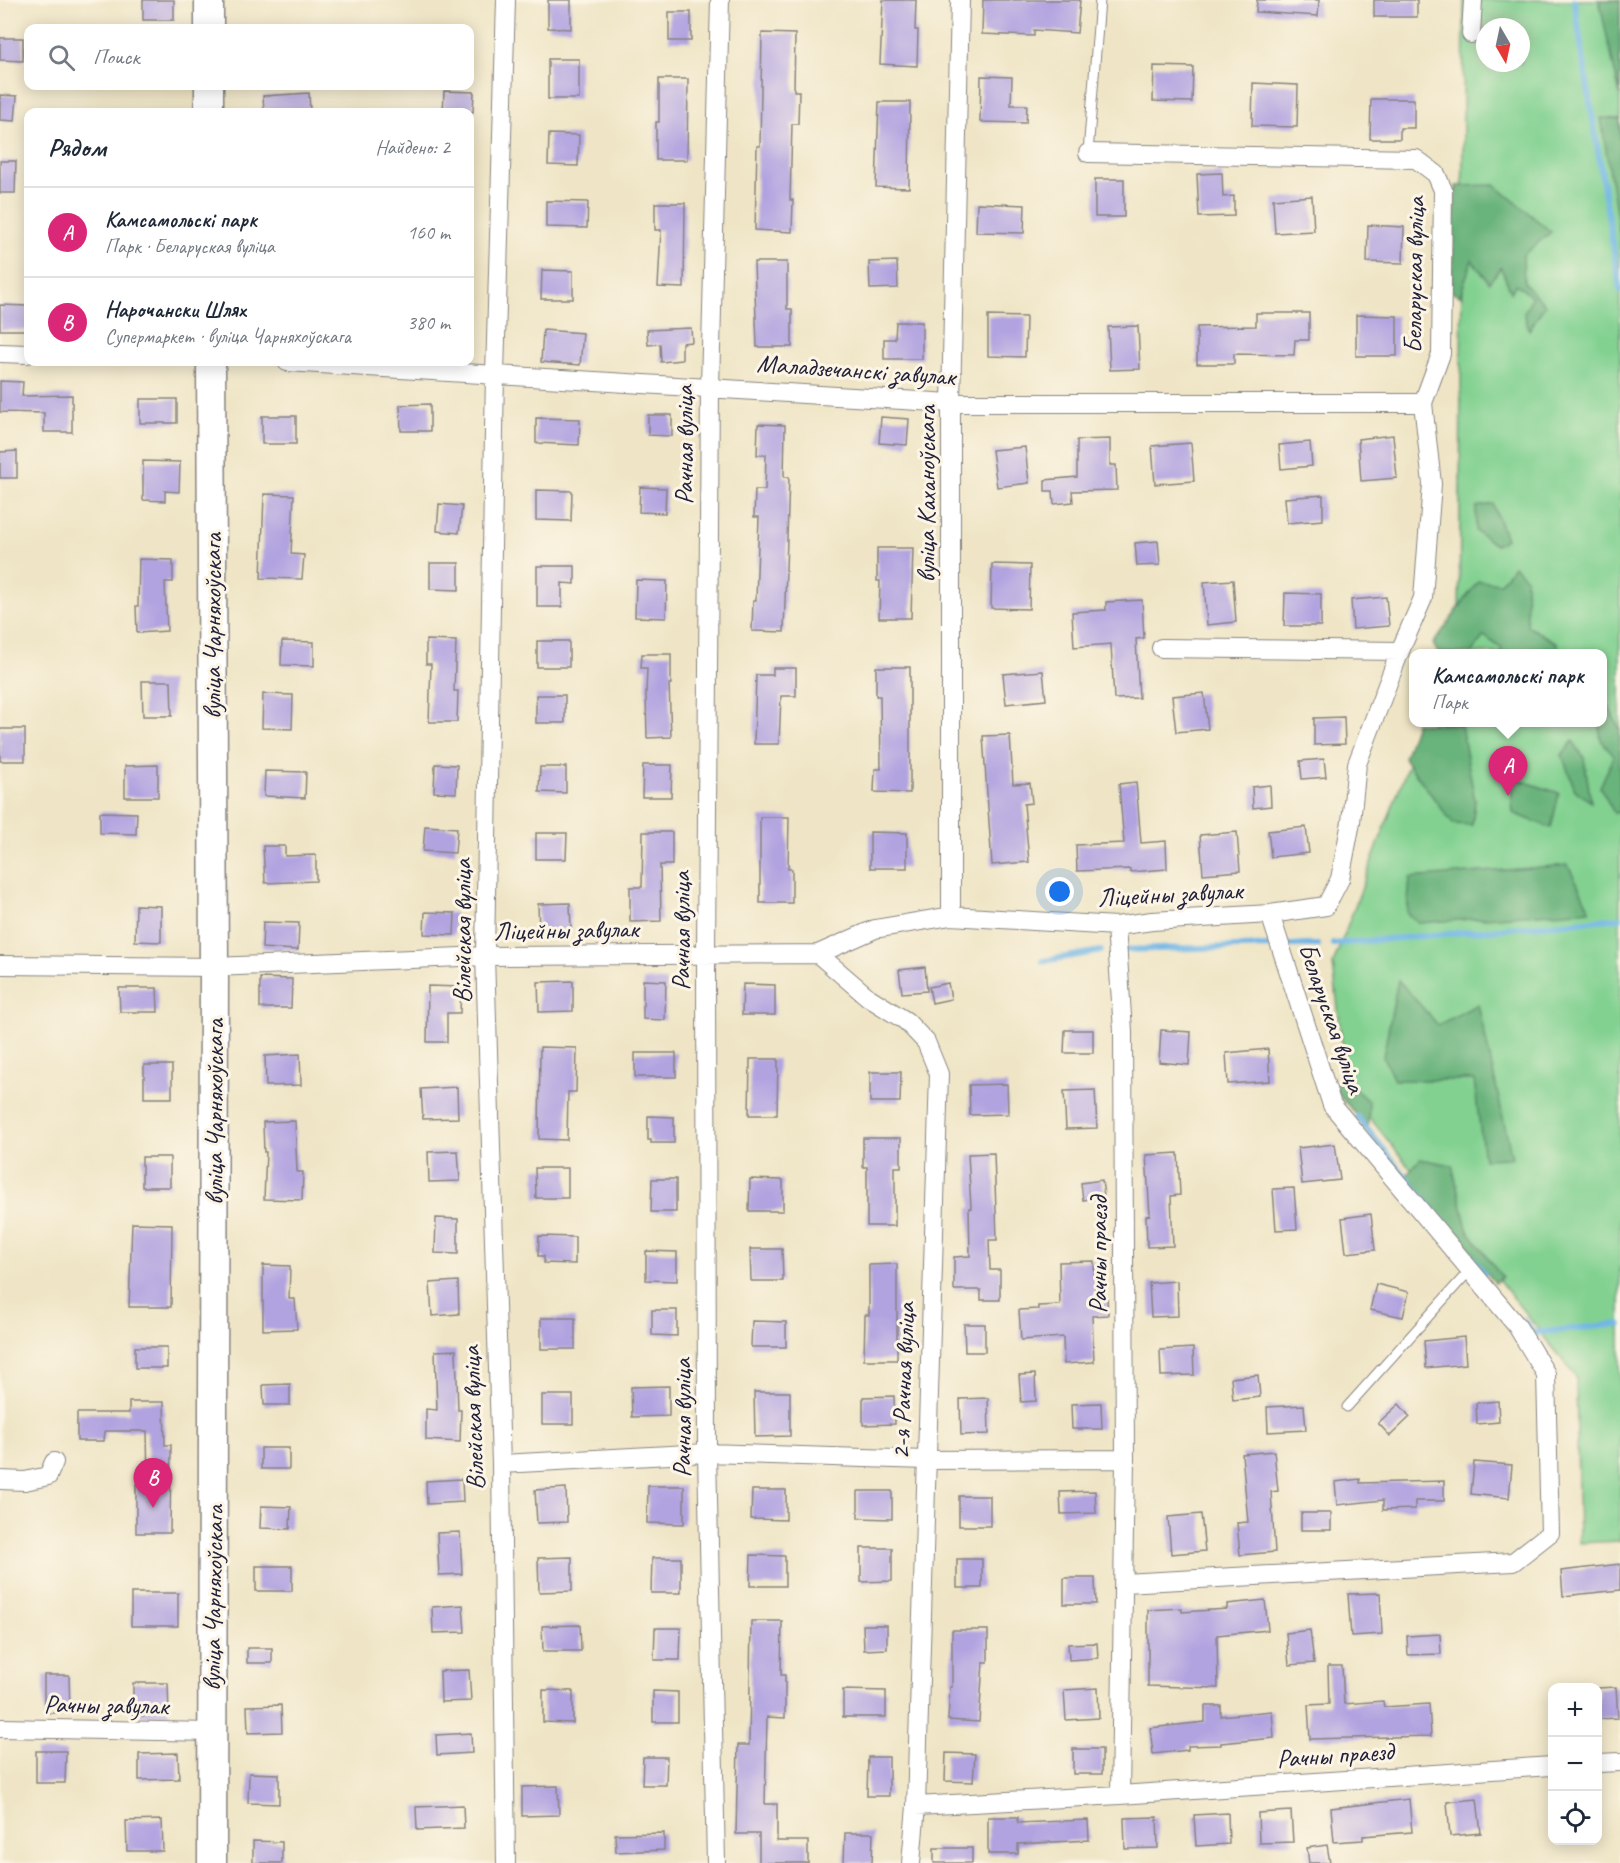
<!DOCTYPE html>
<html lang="ru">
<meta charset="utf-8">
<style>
:root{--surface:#fff;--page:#f2f2f3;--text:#1f2937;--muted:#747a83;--line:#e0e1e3;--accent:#db2777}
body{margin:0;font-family:Caveat,sans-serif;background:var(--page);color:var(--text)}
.controls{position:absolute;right:18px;bottom:18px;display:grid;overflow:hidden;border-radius:12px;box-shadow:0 3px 15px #0003}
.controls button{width:54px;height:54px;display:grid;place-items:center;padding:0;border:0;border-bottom:2px solid var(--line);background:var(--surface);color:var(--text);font:30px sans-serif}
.compass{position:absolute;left:1476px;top:18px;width:54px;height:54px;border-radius:50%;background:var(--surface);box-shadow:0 3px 15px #0003;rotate:171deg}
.you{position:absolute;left:1060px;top:892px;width:21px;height:21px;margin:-15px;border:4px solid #fff;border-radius:50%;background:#1a73e8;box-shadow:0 0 0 9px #1a73e833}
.badge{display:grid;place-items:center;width:39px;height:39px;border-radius:50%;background:var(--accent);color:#fff;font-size:20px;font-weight:700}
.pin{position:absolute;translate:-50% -50px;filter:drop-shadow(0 2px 3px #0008)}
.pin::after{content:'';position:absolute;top:32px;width:21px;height:18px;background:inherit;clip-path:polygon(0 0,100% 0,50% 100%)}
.popup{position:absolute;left:1409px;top:649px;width:198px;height:78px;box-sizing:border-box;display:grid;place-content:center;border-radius:12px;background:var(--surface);filter:drop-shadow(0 2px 4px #0005);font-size:20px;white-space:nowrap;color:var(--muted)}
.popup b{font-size:22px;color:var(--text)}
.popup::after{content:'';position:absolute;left:50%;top:100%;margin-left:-12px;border:12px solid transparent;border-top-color:var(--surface)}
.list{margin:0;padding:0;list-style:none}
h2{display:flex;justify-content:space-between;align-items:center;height:78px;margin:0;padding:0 24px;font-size:26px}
h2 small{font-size:20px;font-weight:400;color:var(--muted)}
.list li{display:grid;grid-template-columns:39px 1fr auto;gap:18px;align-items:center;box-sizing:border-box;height:90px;padding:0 24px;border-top:2px solid var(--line)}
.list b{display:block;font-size:22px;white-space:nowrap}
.list p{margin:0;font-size:20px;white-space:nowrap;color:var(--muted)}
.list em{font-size:20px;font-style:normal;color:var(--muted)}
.icon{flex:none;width:33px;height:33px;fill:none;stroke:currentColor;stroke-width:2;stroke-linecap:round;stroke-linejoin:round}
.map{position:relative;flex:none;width:1620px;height:1863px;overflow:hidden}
.search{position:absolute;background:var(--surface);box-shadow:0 3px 15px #0003;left:24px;top:24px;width:450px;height:66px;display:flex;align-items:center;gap:15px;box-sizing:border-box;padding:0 21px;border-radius:12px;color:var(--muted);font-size:22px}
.panel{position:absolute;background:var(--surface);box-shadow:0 3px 15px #0003;left:24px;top:108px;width:450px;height:258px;border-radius:12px}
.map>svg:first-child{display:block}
.green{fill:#82d191;stroke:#527a66;stroke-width:1.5;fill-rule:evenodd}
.forest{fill:#69b37b;stroke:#466a5b;stroke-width:1.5}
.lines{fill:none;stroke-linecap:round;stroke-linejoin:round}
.stream{stroke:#6db5e5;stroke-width:6}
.building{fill:#b1a3e0}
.lane-casing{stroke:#888480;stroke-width:11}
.street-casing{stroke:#888480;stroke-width:20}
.primary-casing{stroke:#888480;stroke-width:31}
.lane{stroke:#fff;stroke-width:9}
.street{stroke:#fff;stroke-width:18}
.primary{stroke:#fff;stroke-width:28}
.labels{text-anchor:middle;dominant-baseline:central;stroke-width:6;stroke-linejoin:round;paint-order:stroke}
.street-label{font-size:26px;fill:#22223b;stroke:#fcf5e5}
</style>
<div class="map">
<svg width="1620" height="1863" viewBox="0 0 1620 1863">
<rect width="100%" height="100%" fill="#fcf5e5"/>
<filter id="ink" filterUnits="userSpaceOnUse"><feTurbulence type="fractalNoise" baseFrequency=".0167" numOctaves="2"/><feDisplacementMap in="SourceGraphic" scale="12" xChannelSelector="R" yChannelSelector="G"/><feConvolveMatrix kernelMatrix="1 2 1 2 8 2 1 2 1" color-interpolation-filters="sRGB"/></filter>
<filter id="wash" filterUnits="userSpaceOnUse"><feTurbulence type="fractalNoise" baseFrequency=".008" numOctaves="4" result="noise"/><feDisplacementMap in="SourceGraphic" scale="24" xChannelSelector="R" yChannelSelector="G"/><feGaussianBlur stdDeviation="1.35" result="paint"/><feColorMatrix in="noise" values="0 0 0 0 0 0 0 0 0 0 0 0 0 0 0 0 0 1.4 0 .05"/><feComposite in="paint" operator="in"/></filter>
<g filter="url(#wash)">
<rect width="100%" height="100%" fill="#efe5c6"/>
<!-- green -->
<path class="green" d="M1464,0H1620V1541L1579,1543L1576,1377L1347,1089L1333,964L1424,723L1603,722V654L1450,653L1459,628ZM1485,27H1521V63H1485Z"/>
<!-- forest -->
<path class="forest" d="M1599,0H1620V95Z
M1601,118L1620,119V236Z
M1495,185L1551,232L1523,255L1524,283L1545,305L1529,330L1524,313L1532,297L1516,284L1511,292L1501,268L1489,282L1472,260L1460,296L1451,292L1456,186Z
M1493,504L1506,539L1496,545L1476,531V507Z
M1514,566L1526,578L1527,626L1557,643L1558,653H1500L1502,649L1484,636L1471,653H1438L1433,644L1478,581L1500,583Z
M1603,698L1605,699L1620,731V812L1614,813L1600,787L1614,756L1601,740L1599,723L1603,722Z
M1416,723L1461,725L1475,801L1472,825L1453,824L1404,758Z
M1573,741L1584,758L1591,802L1575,790L1562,755Z
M1510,777L1559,793L1551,828L1513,813Z
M1568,865L1590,910L1420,923L1407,914L1410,878Z
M1398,980L1438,1025L1478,1004L1512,1158L1484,1159L1474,1080H1394L1383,1057Z
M1344,1079L1369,1102L1368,1127L1331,1087Z
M1420,1159L1452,1165L1467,1229L1502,1277L1495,1283L1407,1175Z"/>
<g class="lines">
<!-- stream -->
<path class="stream" d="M1574,0L1620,290
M1333,944L1620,918
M1288,945H1318
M1119,950L1275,946
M1043,961L1101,951
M1357,1117L1484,1273
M1523,1320L1533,1333L1620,1324"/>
</g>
<g id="blocks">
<!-- building -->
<path class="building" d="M143,0H174V20H143Z
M548,0H571V29L548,28Z
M883,0H916L915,30H918L917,66L880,64Z
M983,0H1080L1077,33L1034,30V36L982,34Z
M1257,0H1319L1318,16L1256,12Z
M1374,0H1417V17H1374Z
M669,12H691V41H669Z
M762,33L795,34L794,91H799L798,124H792L790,200H793L792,232L755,230L757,146H760Z
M0,38H23V61L0,60Z
M548,59H579V99H548Z
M1154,66L1193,67L1192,102L1153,101Z
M981,76L1012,77L1011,105H1027L1026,123L980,122Z
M659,79H688L687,160H656V122H659Z
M1253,83L1298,85L1297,127L1252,126Z
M444,91L474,92L473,112H443Z
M309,93L310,112H264L263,96Z
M0,95L17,96L15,121L0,120Z
M1371,99H1414V128H1400V139H1370Z
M879,102H910L909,188L876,187Z
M549,134L579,135L578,166L548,165Z
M0,161H16L15,193H0Z
M1222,173L1223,197L1234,196V216L1199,217L1197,174Z
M1095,179H1124V217H1095Z
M1312,196L1314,231L1275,233L1273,199Z
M546,201L588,202L587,228L546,227Z
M655,203H685L684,288L658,287L661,230H655Z
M977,203L1025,205L1024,233L976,232Z
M1368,225L1404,227L1403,263L1367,262Z
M897,261L898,288L870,289L869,262Z
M754,262H787V309H792V347H757Z
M542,270L573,271V299H541Z
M0,305L28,306V330H0Z
M1256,313H1309V340H1295L1294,355L1234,354V364H1197V327L1256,326Z
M1356,315L1397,316V356H1356Z
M988,316L1026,317L1025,357L988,356Z
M896,322H922V359H884V339H895Z
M1138,326L1140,369L1110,370L1108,327Z
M691,328L692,342L682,343V360L661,362L660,344L648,345L647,330Z
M543,330L583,333L580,365L541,362Z
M0,381L23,382L22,396L72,395V432H44V413L0,412Z
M140,399H177V423H140Z
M430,404V431H401L400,405Z
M648,415H672V436L648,435Z
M262,416H296V444H262Z
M881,417L909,419L907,445L879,443Z
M536,418L580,419L579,445L536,443Z
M758,424L785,425L784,477H789L784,632L752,631L753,600H756L759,517H754L755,490H765L766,455H757Z
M1393,435L1397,478L1361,481L1358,439Z
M1110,439V465H1116L1117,490L1072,491L1073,502L1054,504L1053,491H1045V480L1077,477V440Z
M1310,442L1312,466L1281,469L1279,445Z
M1191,443L1194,481L1155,484L1152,446Z
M1025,447L1029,483L997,487L992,450Z
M17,451V478H0V452Z
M143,461L180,462L179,492L165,491V501L143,500Z
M640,487L666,488L665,513L639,512Z
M536,490L572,491L571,521L536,520Z
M264,494L294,495L291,554L304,555L302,579L261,578Z
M1323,495V520L1287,523L1285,498Z
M439,504L462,506L459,533L437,531Z
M1158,541L1160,565L1137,566L1135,543Z
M877,548H913L911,618H879L880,581H877Z
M139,559L173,560V582H165L167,631L137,633L136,606H138Z
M430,563H459V590L430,589Z
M992,564L1030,565L1029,609L991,608Z
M537,566H575V584L562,583V607H537Z
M636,580L667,581L666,618L635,617Z
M1233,580L1236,622L1207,625L1204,582Z
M1285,593L1321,594V626H1284Z
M1386,597L1389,626L1353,629L1351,600Z
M1142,600L1144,638L1136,639L1139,698L1114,699L1111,644L1074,647L1072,612L1106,610V602Z
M426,640L456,641L454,691H458L457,722H429L431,664H426Z
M282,641L314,642V666L281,665Z
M537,641H569V667H537Z
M642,654H671V684H669L671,737L647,738L646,694L647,668H641Z
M876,667H910V793L874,792L875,769H881L880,696H876Z
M773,668H796V696H781L779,744H754L756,675H773Z
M1043,671L1046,700L1006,704L1003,674Z
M142,681H171L172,716H143Z
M1204,693L1208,729L1176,732L1172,696Z
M263,694L293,695L292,729L262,728Z
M536,695H565V723H536Z
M1344,717L1345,744L1314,745V718Z
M0,729H25V761H0Z
M1010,735L1013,784L1030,783L1032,803L1024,804L1029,862L992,865L983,736Z
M1324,759L1326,777L1302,779L1300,761Z
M435,764L457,765L456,793L434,792Z
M158,765V797H125V766Z
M643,765H672L671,797H642Z
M540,767H566V793L539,792Z
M265,771L306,772L305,798L264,796Z
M1136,782L1141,843L1166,841L1167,869L1130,872V869L1077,871L1076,845L1124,843L1119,784Z
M1270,785L1271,806L1253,808L1252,787Z
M100,812L137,813L136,834L100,833Z
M760,817H789L788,869H792V903H760Z
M425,826L457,828L455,853L423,851Z
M1306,827L1309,853L1271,857L1268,831Z
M643,832H672V865H660L661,921L630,922V887H642Z
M870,832L907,833V868H870Z
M1237,832L1240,871L1203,874L1200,835Z
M536,833H567L566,859H536Z
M263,846H285V856L316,855V881L265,883Z
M570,903L571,931L539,932L538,904Z
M136,905L161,906V942L135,941Z
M425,912L455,913L454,935L424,934Z
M263,922L299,923L298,950L262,948Z
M925,967L927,991L902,993L899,970Z
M260,978L292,979L291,1008H260Z
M643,980L666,981L665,1020L643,1019Z
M573,981V1011L539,1012L538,982Z
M948,983L951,999L932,1003L929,987Z
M743,984L775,985V1015H742Z
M428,986L461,987L460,1013H447V1042H427Z
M119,988H157L158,1012H120Z
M1065,1030H1093V1053H1064Z
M1161,1030L1191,1032L1189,1065L1159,1062Z
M540,1047L577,1048L576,1092H568L567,1140L539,1139Z
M1268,1049L1270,1081L1228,1084L1226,1053Z
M635,1053H676V1077H635Z
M300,1054L301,1085L266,1086L265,1056Z
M750,1059H778L777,1115H749Z
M144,1065H172V1098H144Z
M870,1072H901L900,1102H870Z
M1007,1084L1008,1114L970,1115L969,1085Z
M457,1087L458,1118L423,1119L421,1089Z
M1095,1090L1097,1128L1066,1129L1064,1091Z
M648,1116L674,1117V1143H651V1140H648Z
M295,1121L297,1172H303L302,1200L264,1199L266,1152H264L263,1122Z
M863,1138H901V1167H895V1226H867V1167H863Z
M1335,1144L1340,1180L1302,1184L1298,1148Z
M458,1151L460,1181L429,1182L428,1152Z
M994,1153L997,1240H989L990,1270H1000V1300H981V1290H954V1257L970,1256L969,1208H971L968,1154Z
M1178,1153L1180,1195L1171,1196L1173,1246L1147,1247L1146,1216L1150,1215L1146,1155Z
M142,1157H170V1187H142Z
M535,1168H568V1198H536Z
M652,1179H676V1212H651Z
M750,1179L783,1180V1211H749Z
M1102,1180L1104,1196L1083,1200L1081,1183Z
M1294,1188L1297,1229L1276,1230L1273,1189Z
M1371,1214L1375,1250L1346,1253L1342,1218Z
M436,1218L458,1219V1254L435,1253Z
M132,1223L172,1224L171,1307H129Z
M539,1236L575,1237V1264L544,1263V1256H538Z
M750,1249H782L783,1281H751Z
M646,1251L677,1252V1281L646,1280Z
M1094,1261L1095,1298H1107L1108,1315L1092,1316L1094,1362L1064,1364L1063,1337L1021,1340L1019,1310L1038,1309V1306L1060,1305L1059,1262Z
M897,1264V1360H864L865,1315H869V1265Z
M263,1265L290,1266L289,1299H295L297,1329L263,1330Z
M458,1281L459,1314L432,1316L430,1283Z
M1177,1281L1178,1316L1151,1317L1149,1283Z
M1376,1284L1409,1292L1403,1317L1370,1310Z
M652,1310H677V1336L652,1335Z
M541,1318H575V1349H541Z
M752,1321L786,1322V1347H751Z
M964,1324H985V1352H965Z
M1464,1337L1466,1364L1426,1368L1424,1341Z
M135,1347H167V1368H135Z
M1193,1348L1194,1375L1161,1376L1160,1350Z
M456,1350L458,1410H461L460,1442L426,1440V1409L437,1410L435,1351Z
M1035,1374L1036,1401L1021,1402L1019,1375Z
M1258,1375L1260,1397L1233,1400L1231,1378Z
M290,1384V1405H264L263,1385Z
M669,1386V1416L632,1417L631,1387Z
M754,1392H790V1436L755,1437Z
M542,1395H573V1424H542Z
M894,1396L895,1424L863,1425V1397Z
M988,1398L989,1434L961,1435L960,1399Z
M1498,1401L1499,1422L1477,1424L1476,1403Z
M129,1402H164L165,1445H171L170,1533H136V1484H148L147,1431H105L104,1441H77V1413H129Z
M1101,1403L1102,1429H1072L1071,1404Z
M1399,1404L1410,1417L1390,1436L1378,1423Z
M1304,1405L1306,1430L1268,1432L1267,1407Z
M261,1448H289V1469H261Z
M1274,1451L1278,1491L1271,1492L1275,1552L1240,1555L1237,1523L1248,1522L1242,1454Z
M1474,1462L1512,1465L1509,1498L1471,1494Z
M462,1479L463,1502L427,1504L426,1481Z
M1360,1479V1483L1444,1481V1501H1415V1509L1383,1510V1500L1337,1505L1335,1482Z
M648,1486H684V1524L647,1523Z
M566,1488L567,1522L537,1523L535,1490Z
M752,1490H786V1520L751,1519Z
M858,1491H892V1519L858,1518Z
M1095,1491L1096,1513L1061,1514L1060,1492Z
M959,1496H990V1526H959Z
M261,1506L291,1507L290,1529L260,1528Z
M1301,1513H1331V1530H1301Z
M1201,1514L1205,1551L1171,1554L1168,1517Z
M460,1532L462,1574L439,1575L437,1533Z
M861,1548H892V1581L861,1582Z
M751,1555L785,1556V1586H750Z
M572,1557V1591L539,1592L538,1558Z
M652,1558H681V1593H651Z
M957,1559H982V1588H957Z
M1620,1564V1590L1563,1596L1561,1571Z
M256,1566H292V1591H256Z
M1064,1578H1095L1096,1604H1064Z
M131,1593H178V1626H131Z
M1380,1593L1382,1634L1351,1636L1348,1594Z
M1265,1600L1268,1630L1217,1635L1218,1688L1148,1686V1610L1182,1608V1612L1227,1609V1604Z
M463,1605L465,1632L433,1633L432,1607Z
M751,1621H782L781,1675H785V1718L767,1717L765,1804H777V1841H808V1863H759V1834H736L738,1745H749Z
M580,1625L581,1651H543L542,1626Z
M863,1625H887V1649L864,1650Z
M655,1628H681L680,1660H654Z
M952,1630H988V1662H983L979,1722L948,1720L950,1687H952Z
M1310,1630L1314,1663L1289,1665L1286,1633Z
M1440,1634L1441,1654L1408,1655L1407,1636Z
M1097,1643L1098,1658L1069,1660L1068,1644Z
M247,1648H272V1663H247Z
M1328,1666H1342L1344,1704L1383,1701L1384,1707L1429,1704L1431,1736L1310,1739L1308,1705L1329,1704Z
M469,1670L471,1701L441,1702L440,1671Z
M44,1675H69L70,1713H44Z
M133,1683H168L169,1715L133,1716Z
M1616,1687L1618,1718L1598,1719V1688Z
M1098,1688L1099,1718L1066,1720L1064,1690Z
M543,1690L573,1691V1723L543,1722Z
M843,1690L886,1691V1717H843Z
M653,1691L678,1692V1722H653Z
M281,1705L282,1732L248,1733L247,1706Z
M1205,1706H1221V1716L1272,1711L1274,1738L1221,1743V1745L1188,1746V1750L1153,1754L1150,1728L1205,1722Z
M471,1733L472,1753L437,1755L436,1735Z
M1073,1749H1102V1774H1073Z
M36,1751H66L65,1783H36Z
M178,1753L179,1779L139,1780V1754Z
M946,1753L975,1754L973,1782L945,1781Z
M643,1757H667L666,1785H642Z
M868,1757H889V1796H867Z
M249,1773L279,1774V1804L248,1803Z
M558,1786L559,1815L522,1816V1787Z
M1409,1799L1412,1832L1363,1836V1840L1334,1842L1331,1808Z
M1477,1799L1481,1833L1450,1836L1447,1802Z
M463,1805L464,1828L417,1830L416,1807Z
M1291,1811L1293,1842L1259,1843L1258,1813Z
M1228,1813L1229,1844L1196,1846L1194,1815Z
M988,1817H1018V1823L1088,1820L1089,1840L1018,1844V1854H988Z
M1157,1817L1158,1848L1125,1849L1124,1818Z
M162,1820L163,1851H127L126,1821Z
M664,1833V1850L616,1852L615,1834Z
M845,1833H873L872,1863H844Z
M253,1841L282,1842V1863H253Z
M1327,1845L1330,1863H1309L1307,1848Z
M934,1848H972V1863H934Z"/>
</g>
</g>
<g filter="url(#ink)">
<use href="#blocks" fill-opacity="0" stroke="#888480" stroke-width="1.5"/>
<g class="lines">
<!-- lane casing -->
<g class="lane-casing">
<path id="lane" d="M1088,153L1100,0
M1347,1407L1470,1270"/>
</g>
<!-- street casing -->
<g class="street-casing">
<path id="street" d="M1471,34L1473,0
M0,353L28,354
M287,362L951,403H1423
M1161,648L1400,651
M951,916V403L960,0
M1116,926L1123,1031L1125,1459L1120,1795
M818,954L868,997L906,1021L926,1042L939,1074L916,1806L911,1863
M0,965L214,967L485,956L818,954L875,929L951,916L1116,926L1152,921L1270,914L1326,906L1340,879L1351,822L1357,764L1400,651L1423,598L1432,484L1423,403L1441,354L1443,190L1436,174L1416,159L1088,153
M501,1464L707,1453L926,1460L1125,1459
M0,1480L25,1481L48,1476L54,1462
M1124,1583L1513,1562L1550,1533L1546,1374L1517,1326L1332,1105L1270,914
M0,1728L212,1732
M1598,1763L1620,1762
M916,1806L1120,1795L1552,1766
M506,1863L501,1464L485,956L495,373L506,0
M716,1863L707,1453L706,954L710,387L720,0"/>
</g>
<!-- primary casing -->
<g class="primary-casing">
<path id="primary" d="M209,0V28
M209,86V112
M211,362L214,967L212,1863"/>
</g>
<!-- lane -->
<use href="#lane" class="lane"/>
<!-- street -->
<use href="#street" class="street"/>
<!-- primary -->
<use href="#primary" class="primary"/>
</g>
</g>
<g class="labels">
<!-- street labels -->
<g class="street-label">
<text transform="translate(1414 275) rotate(-89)">Беларуская вуліца</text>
<text transform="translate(856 370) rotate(4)">Маладзечанскі завулак</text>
<text transform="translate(684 445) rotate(-90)">Рачная вуліца</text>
<text transform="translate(926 494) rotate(-90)">вуліца Каханоўскага</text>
<text transform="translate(212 626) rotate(-90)">вуліца Чарняхоўскага</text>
<text transform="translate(1170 894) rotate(-3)">Ліцейны завулак</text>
<text transform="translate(566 930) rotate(-1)">Ліцейны завулак</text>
<text transform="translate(462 931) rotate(-90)">Вілейская вуліца</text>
<text transform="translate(681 931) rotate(-90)">Рачная вуліца</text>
<text transform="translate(1332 1018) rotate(71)">Беларуская вуліца</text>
<text transform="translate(214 1112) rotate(-90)">вуліца Чарняхоўскага</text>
<text transform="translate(1098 1255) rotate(-90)">Рачны праезд</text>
<text transform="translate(903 1381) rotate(-88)">2-я Рачная вуліца</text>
<text transform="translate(473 1418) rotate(-92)">Вілейская вуліца</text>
<text transform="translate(682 1418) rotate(-90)">Рачная вуліца</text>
<text transform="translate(213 1598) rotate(-89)">вуліца Чарняхоўскага</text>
<text transform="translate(106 1705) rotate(1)">Рачны завулак</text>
<text transform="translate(1335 1755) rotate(-4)">Рачны праезд</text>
</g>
</g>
</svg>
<div class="controls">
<button>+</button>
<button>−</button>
<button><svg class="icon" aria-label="locate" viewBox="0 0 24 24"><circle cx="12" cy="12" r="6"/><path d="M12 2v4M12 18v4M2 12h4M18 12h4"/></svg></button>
</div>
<svg class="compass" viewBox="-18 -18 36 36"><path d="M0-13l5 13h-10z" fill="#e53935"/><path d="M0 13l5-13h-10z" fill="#747a83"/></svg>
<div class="you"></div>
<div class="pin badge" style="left:1508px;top:796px">A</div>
<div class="popup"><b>Камсамольскі парк</b>Парк</div>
<div class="pin badge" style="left:153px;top:1508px">B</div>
<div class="search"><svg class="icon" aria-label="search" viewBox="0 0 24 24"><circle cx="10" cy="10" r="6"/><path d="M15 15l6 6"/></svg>Поиск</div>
<section class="panel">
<h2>Рядом<small>Найдено: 2</small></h2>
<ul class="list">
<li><span class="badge">A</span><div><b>Камсамольскі парк</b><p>Парк · Беларуская вуліца</p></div><em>160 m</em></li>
<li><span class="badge">B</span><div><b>Нарочански Шлях</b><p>Супермаркет · вуліца Чарняхоўскага</p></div><em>380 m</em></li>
</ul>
</section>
</div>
